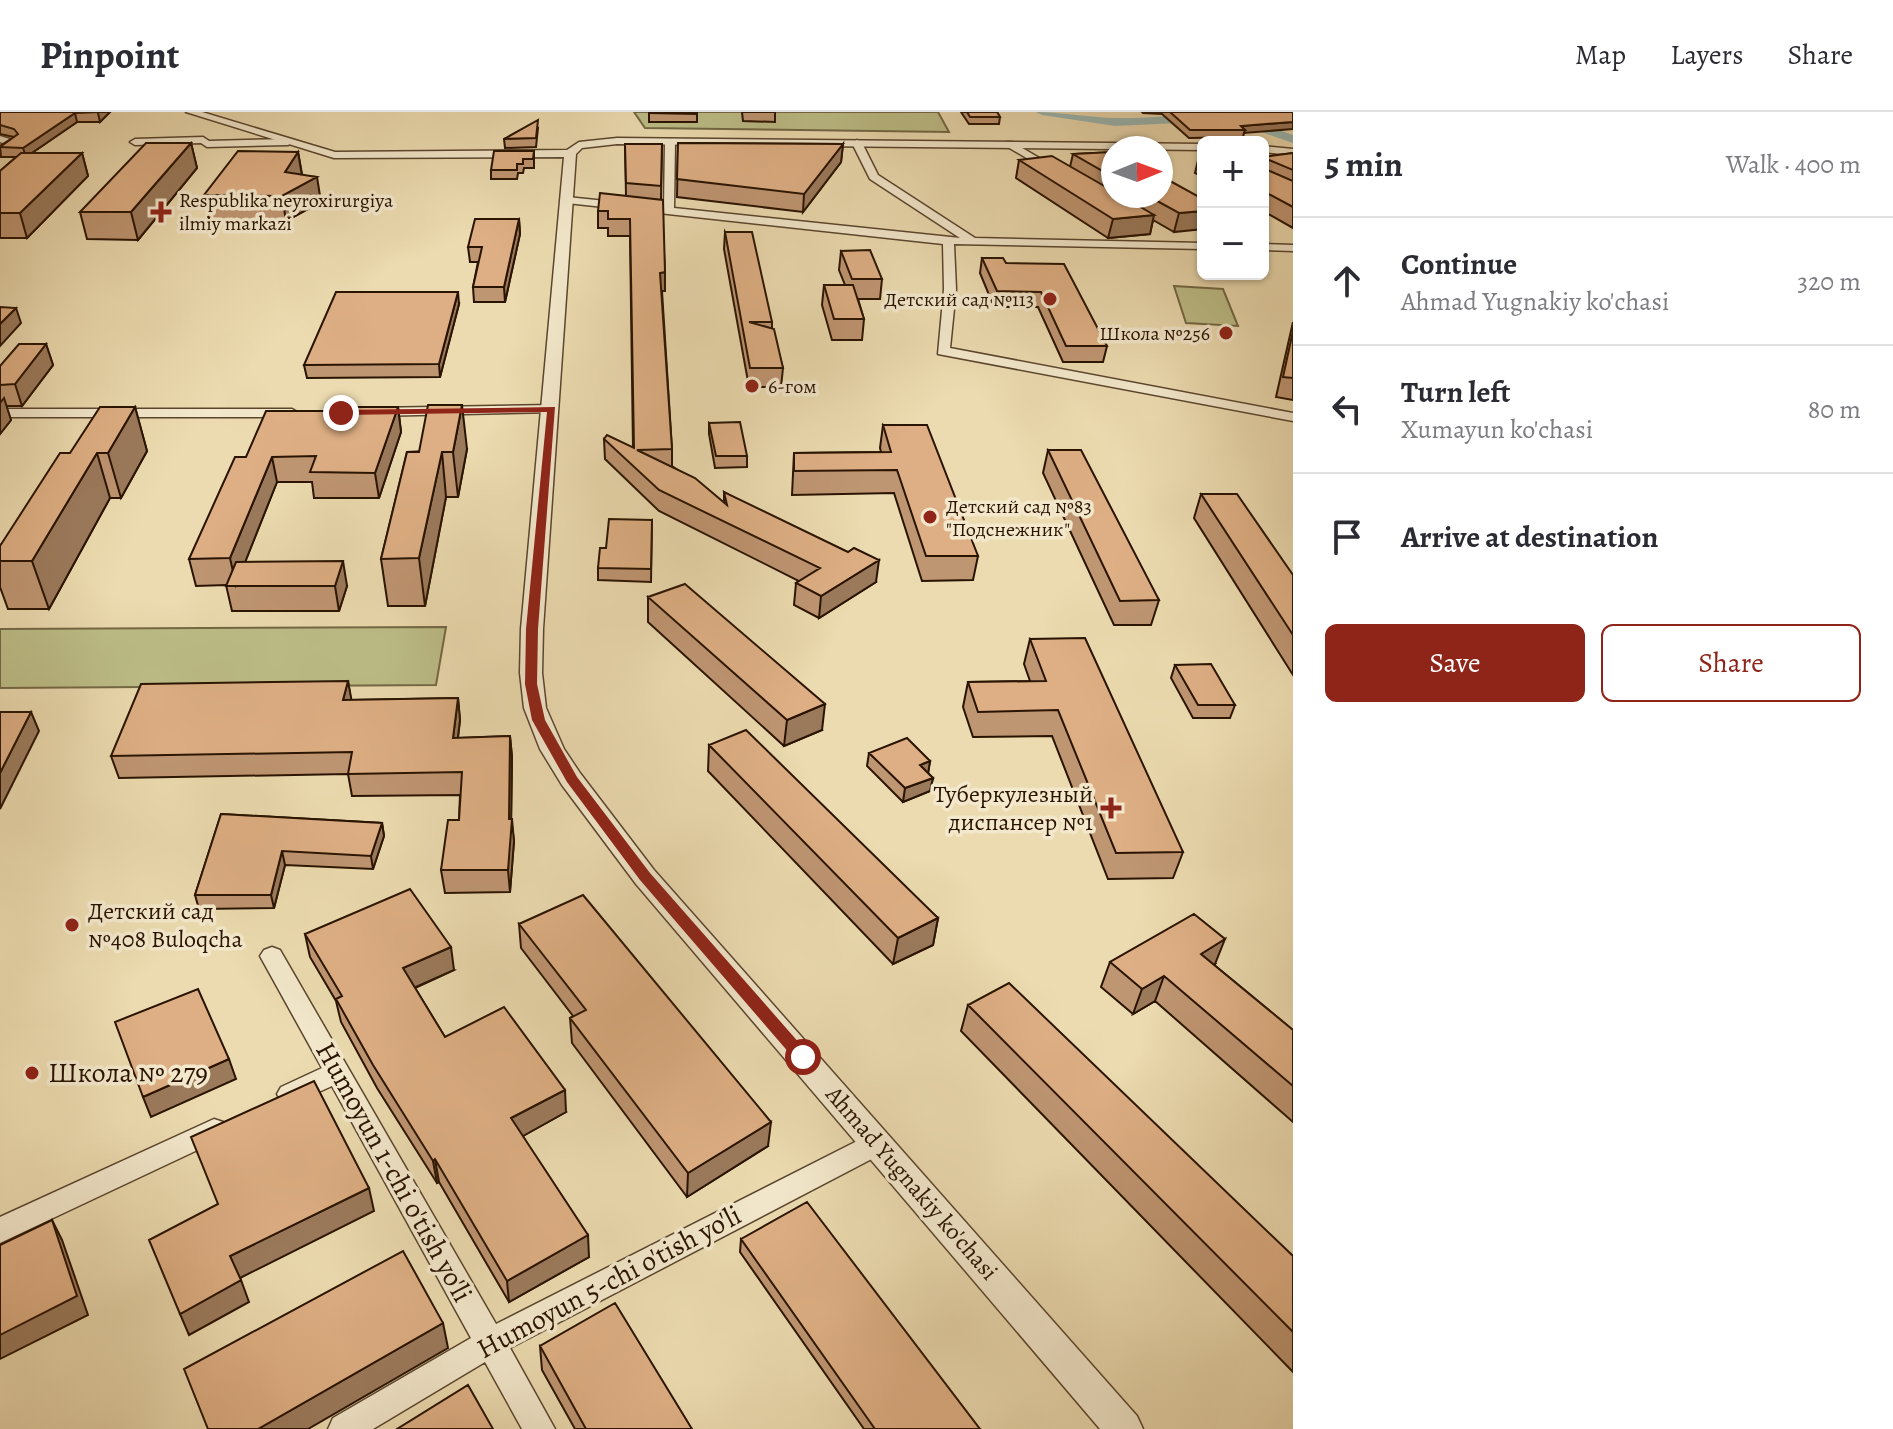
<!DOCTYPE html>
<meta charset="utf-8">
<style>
:root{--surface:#fff;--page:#f2f2f3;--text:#2b2b33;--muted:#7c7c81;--line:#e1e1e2;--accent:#8f2418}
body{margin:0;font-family:Alegreya,serif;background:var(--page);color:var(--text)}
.controls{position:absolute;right:24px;top:24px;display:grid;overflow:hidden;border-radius:12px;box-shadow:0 2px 6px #0004}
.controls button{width:72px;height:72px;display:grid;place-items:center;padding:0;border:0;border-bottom:2px solid var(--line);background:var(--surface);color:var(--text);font:40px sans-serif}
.compass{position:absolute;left:1101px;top:24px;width:72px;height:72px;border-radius:50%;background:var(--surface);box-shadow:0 2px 6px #0004;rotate:89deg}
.stop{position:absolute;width:24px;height:24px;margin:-18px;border:6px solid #8f2418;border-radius:50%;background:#fff}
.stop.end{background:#8f2418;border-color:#fff;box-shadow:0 2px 8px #0008}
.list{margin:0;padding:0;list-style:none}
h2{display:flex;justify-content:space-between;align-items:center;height:104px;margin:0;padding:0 32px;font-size:34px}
h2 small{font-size:26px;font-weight:400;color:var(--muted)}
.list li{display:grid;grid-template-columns:52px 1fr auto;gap:24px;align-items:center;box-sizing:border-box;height:128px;padding:0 32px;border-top:2px solid var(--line)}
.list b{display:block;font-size:30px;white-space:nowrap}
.list p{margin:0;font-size:26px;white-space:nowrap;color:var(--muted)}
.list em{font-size:26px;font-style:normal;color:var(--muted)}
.actions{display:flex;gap:16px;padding:24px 32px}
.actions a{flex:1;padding:18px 0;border:2px solid var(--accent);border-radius:12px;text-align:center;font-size:28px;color:var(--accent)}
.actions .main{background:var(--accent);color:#fff}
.icon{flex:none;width:44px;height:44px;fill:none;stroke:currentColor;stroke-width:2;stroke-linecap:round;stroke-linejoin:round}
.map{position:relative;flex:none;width:1293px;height:1317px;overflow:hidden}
header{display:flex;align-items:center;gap:48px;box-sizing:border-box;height:112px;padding:0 40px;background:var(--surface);border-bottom:2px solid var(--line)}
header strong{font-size:38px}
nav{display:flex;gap:44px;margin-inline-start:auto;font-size:28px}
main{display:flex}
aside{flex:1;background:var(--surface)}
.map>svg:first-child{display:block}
.green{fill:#bdbe88;stroke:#736844;stroke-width:2}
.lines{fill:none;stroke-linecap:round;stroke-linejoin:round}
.canal{fill:#9bb9b4;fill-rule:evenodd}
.minor-casing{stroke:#5a452d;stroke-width:3}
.tertiary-casing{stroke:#5a452d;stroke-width:3}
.minor{fill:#f3e8cc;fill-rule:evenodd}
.tertiary{fill:#f3e8cc;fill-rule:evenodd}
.wall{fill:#bf9672;stroke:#291301;stroke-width:2}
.shaded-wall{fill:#9b7a5c;stroke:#291301;stroke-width:2}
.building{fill:#deaf84;stroke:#291301;stroke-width:2}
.route{fill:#8f2418}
.poi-dot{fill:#8f2418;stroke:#f3e8cc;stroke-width:3}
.labels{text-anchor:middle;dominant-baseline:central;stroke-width:7;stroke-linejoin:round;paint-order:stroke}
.far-poi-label{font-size:20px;fill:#291301;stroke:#f3e8cc;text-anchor:start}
.poi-label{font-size:24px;fill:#291301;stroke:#f3e8cc;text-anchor:end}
.street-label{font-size:24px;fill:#291301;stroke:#f3e8cc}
.near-poi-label{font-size:28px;fill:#291301;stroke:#f3e8cc;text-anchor:start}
.near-street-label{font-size:28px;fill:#291301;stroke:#f3e8cc}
</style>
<header>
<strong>Pinpoint</strong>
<nav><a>Map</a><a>Layers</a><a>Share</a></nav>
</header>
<main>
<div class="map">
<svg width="1293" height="1317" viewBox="0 0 1293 1317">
<rect width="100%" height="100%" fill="#ecdbb0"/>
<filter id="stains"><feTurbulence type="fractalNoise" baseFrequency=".0025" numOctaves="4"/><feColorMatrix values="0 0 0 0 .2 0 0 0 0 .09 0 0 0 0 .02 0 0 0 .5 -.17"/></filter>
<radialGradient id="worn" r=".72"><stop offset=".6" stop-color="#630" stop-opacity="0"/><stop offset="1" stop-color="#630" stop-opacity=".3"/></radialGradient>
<!-- green -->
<path class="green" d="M634,0H938L949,20L645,16Z
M1174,174L1223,177L1238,214L1186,211Z
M446,515L436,573L0,576V517Z"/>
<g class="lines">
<!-- canal -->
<path class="canal" d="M1036,0C1063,0 1090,6 1117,6C1154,7 1192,0 1228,2C1250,6 1272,16 1293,23V31L1226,8L1193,7L1179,11L1115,14L1042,3Z"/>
<!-- minor casing -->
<g class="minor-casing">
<path id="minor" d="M0,24L16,29L18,31L0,42V35L5,32L0,30Z
M203,25L209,29L288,27L293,30L288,33L207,35L201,31L135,33L130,30L135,27Z
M670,27L675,30L674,96L960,126L870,67L852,31L857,28L862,31L878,63L975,126L1203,131V137L954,132L956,177L950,236L1293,301V309L938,242L944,177L943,132L567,91L562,88L567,85L664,95L665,30Z
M1006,30H1012L1061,59L1052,61L1006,34Z
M1263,132L1293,133V139L1263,138Z
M552,293L557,294V300L372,304L365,300L372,296Z
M0,297H292L299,301L292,305H0Z
M272,835L280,838L496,1212L869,1023L878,1020L887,1023L891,1031L887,1039L510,1236L555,1317H522L485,1250L373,1317H328L333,1306L471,1226L332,974L290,993L281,989L277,982L281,975L322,956L260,844L264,838Z
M214,1007L223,1010L227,1018L223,1026L0,1131V1105Z"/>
</g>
<!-- tertiary casing -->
<g class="tertiary-casing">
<path id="tertiary" d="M186,0H202L335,40L567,38L579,30L617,26L1203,32V38L617,32L582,36L576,42L543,517L542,561L546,596L564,637L580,661L654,758L1137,1304L1143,1317H1100L636,772L562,673L540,637L524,596L520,561L521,517L564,45L334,46Z
M1263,34L1293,37V43L1263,40Z"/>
</g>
<!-- minor -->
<use href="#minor" class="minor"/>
<!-- tertiary -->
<use href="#tertiary" class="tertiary"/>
</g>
<!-- wall -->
<path class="wall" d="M0,0H110L100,10H77L32,41H82L88,64L27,126H0V59L16,45H1L0,34L14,25L0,22Z
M649,0H697V10H649Z
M742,0H775V10L743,9Z
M961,0H997L1000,5L999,12H969Z
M1142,0H1293L1244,21L1243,25L1189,26L1162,2L1143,1Z
M538,16L536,35L505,36L504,27Z
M191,31L197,56L138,128L87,127L80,100Z
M678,31L843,32L841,50L803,100L677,85Z
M625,32H662L661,87L665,160V179H662L672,337V354L724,391V380L876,470L819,506L794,493L796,471L799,469L659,399L605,347L604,327L633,336L630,124H608V116H598V99L626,84Z
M534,39V56H524L523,61H518L517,67H491V58Z
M298,40L302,62L321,90L286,109H209L204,83Z
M1113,40V84H1161L1203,87L1174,120L1153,108L1150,122L1108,126L1016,66L1019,48L1070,55L1073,42Z
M1293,41V116L1263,99V45Z
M1199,44L1203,45V65L1195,61Z
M519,107L520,122L505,190H474L473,175L478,150H470L468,135Z
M725,120L772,210V216L783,256L781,275H749L724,137Z
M841,139L882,167L880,187H858L864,207L862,228H832L822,193L824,173H845L839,158Z
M982,146L1006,151L1107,234L1103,250H1063L1038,195H994L980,161Z
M459,192L440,265L307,266L304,253Z
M1293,210V288L1276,285Z
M46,232L53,253L22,294H6L11,308L0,322V254Z
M135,295L147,339L121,386H110L49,497H8L0,475V434L70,341Z
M398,295L401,320L379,386H314L312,370H277L245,450L347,474L339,499H232L226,473L196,474L189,447L246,345L338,299Z
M709,311L747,344V355L715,356L709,322Z
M883,313L978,444L973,468L922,469L894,381L792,383L794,341L881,340L880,336Z
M467,337L458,385H446L425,494H388L381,447L407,340Z
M1048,338L1159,488L1151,513H1114L1043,361Z
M1201,382L1293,463V563L1194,406Z
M652,408L651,470L598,468V456L606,436Z
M648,485L822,618L784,634L648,510Z
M1030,527L1183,740L1173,766L1108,767L1052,624L973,625L963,595L968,570L1030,569L1024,552Z
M1175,553L1235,593L1230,606H1193L1171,566Z
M348,569L351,588L458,586L460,608L458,626L510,624L512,645L511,707L514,729L510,780L445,781L441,758L459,708L460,683L352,684L348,662L119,666L111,644Z
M709,633L938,806L933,833L893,852L708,659Z
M869,641L930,649L928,661L933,666L930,679L903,690L867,654Z
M221,702L382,711L384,724L373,757L285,753L274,796L199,797L195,783Z
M519,812L768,1034L687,1085L572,931L570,906L573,904L521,836Z
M305,822L454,858L415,876L445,925L566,1000L523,1024L589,1145L509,1190L439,1070L437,1071L377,976L341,910L336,889L310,845Z
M1110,850L1215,852L1214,853L1293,918V1010L1155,889L1133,902L1101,875Z
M968,893L1293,1144V1260L961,919Z
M741,1127L980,1317H864L740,1140Z
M540,1234L692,1317H575L542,1258Z"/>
<!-- shaded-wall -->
<path class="shaded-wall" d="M99,0H110L100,10L98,1Z
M75,1L77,10L26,45L23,36Z
M1293,10V17L1244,21L1245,18L1241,14Z
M191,31L197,56L138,128L131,100Z
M843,32L841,50L803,100L804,82Z
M298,40L302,64L317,65L321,90L286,109L282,84L285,60Z
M82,41L88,64L27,126L20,101Z
M1203,99V117L1174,120L1179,101Z
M1154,103L1150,122L1108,126L1113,107Z
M519,107L520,122L505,190L504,175Z
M665,160V179H660V161Z
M458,180L459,192L440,265L439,252Z
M16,196L21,211L0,234V212Z
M46,232L53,253L22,294L15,272Z
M4,286L11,308L0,322V291Z
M462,293L467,337L458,385L453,340Z
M135,295L147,339L121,386L108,341Z
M398,295L401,320L379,386L375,361Z
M442,340L446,385L425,494L419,446Z
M97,341L110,386L49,497L32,449Z
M272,345L277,370L236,473L230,446Z
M879,448L876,470L819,506L821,484Z
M343,449L347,474L339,499L335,474Z
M348,569L352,591L343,588Z
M458,586L460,608L455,648L453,626Z
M825,592L822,618L784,634L787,608Z
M31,600L39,619L0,697V661Z
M510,624L512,645L511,722L512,707L514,729L510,780L508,758Z
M930,649L928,662L920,653Z
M933,666L930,679L903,690L905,676Z
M382,711L384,724L373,757L371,744Z
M282,739L285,753L274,796L271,783Z
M938,806L933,833L893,852L898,826Z
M1225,827L1215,852L1191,867L1201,842Z
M451,835L454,858L407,879L403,856Z
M1164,864L1155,889L1133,902L1142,877Z
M229,947L236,967L151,1005L143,985Z
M565,978L566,1000L514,1029L511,1006Z
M771,1010L768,1034L687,1085L688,1061Z
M435,1047L439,1070L437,1071L433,1049Z
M369,1076L374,1099L238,1167L230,1144Z
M52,1108L62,1128L88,1203L0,1247V1223Z
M588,1123L589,1145L509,1190L507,1169Z
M241,1168L249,1190L189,1223L180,1202Z
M443,1211L448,1236L308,1317H258Z"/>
<!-- building -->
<path class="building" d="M0,0H99L75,1L23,36L0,35L18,22L14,17L0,13Z
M649,0H697V2L649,1Z
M967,0H997L1000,5H970Z
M1170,0H1293V10L1241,14L1245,18H1190Z
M538,8L536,26L504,27Z
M146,31H191L131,100H80Z
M678,31L843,32L804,82L677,67Z
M625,32H662L661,74L626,71Z
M238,39L298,40L285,60L317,65L282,84L204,83Z
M494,39H534L533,47H523V52H517V58H491Z
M1113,40V65L1073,42Z
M21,41H82L20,101H0V59Z
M1293,41V58L1269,48H1265V57L1293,69V95L1263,79V45Z
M1052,44L1113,79V84H1122L1154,103L1113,107L1019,48Z
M1161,64L1203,87V99L1179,101L1148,84H1161Z
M600,81L663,88L665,160L660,161L672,337L637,338L695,366L727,393L724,380L848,440L854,436L879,448L821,484L796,471L820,456L659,378L604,327L607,323L634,336L630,107H608V99H598Z
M475,107H519L504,175H473L482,135H468Z
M725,120H752L772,210H749L774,217L783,256H750Z
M870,138L882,167H852L841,139Z
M982,146H1003L1006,151L1064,152L1107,234H1066L1041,180L997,179Z
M824,173H853L864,207H834Z
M336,180H458L439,252L304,253Z
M0,195L16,196L0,212Z
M1293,219V266L1283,265Z
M19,232H46L15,272L0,273V254Z
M428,293H462L453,340H442L419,446L381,447L407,340H419Z
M100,295H135L108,341H97L32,449H0V434L60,341H70Z
M339,295H398L375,361L310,360L316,344L272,345L230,446L189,447L235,345H246L266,299H338Z
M740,310L747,344H716L709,311Z
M883,313H927L978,444H926L897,358L794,359V341L891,340Z
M1048,338H1081L1159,488L1120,489Z
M1201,382H1237L1293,463V523Z
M609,407L652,408L651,457L598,456L600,436H606Z
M343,449L335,474H226L236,450Z
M685,472L825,592L787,608L648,485Z
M1085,526L1183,740L1116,741L1058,598L978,600L968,570L1046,569L1030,527Z
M1211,552L1235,593H1198L1175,553Z
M348,569L343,588L458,586L453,626L510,624L509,707H512L508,758H441L448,708H459L462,660L348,662L352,640L111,644L141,572Z
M0,600H31L0,661Z
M746,618L938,806L898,826L709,633Z
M907,626L930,649L920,653L933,666L905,676L869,641Z
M221,702L382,711L371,744L282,739L271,783H195Z
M410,777L451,835L403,856L445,925L504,895L565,978L511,1006L588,1123L507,1169L435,1047L433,1049L373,953L336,887L342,884L305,822Z
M583,783L771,1010L688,1061L570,906L586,898L519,812Z
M1194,802L1225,827L1201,842L1293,918V974L1164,864L1142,877L1110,850Z
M1009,871L1293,1144V1220L968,893Z
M198,877L229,947L143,985L115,910Z
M314,969L369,1076L230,1144L241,1168L180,1202L149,1128L218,1092L191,1025Z
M807,1090L980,1317H875L741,1127Z
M52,1108L77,1184L0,1223V1133Z
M403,1139L443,1211L258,1317H208L184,1257Z
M615,1191L692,1317H586L540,1234Z
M468,1273L493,1317H397Z"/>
<!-- route -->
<path class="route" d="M555,295L538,517L537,572L545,608L577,665L650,761L808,941V950H797L640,768L567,670L532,608L525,572L526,517L547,300L341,303L336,301L341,298Z"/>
<!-- markers -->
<g class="poi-dot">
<path d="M157 88h8v8h8v8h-8v8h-8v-8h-8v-8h8z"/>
<circle cx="1050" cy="187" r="8"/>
<circle cx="1226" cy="221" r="8"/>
<circle cx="752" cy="274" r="8"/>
<circle cx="930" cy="405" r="8"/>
<path d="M1107 684h8v8h8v8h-8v8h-8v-8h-8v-8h8z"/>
<circle cx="72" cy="813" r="8"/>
<circle cx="32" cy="961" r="8"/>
</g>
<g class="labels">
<!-- far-poi labels -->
<g class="far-poi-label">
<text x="179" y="88">Respublika neyroxirurgiya<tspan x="179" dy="23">ilmiy markazi</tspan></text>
<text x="1034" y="187" text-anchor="end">Детский сад №113</text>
<text x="1210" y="221" text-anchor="end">Школа №256</text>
<text x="768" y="274">6-гом</text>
<text x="946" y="394">Детский сад №83<tspan x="946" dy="23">"Подснежник"</tspan></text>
</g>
<!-- poi labels -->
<g class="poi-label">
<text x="1093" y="682">Туберкулезный<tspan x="1093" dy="28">диспансер №1</tspan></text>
<text x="88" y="799" text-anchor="start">Детский сад<tspan x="88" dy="28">№408 Buloqcha</tspan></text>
</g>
<!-- street labels -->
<g class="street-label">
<text transform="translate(912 1071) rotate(49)">Ahmad Yugnakiy ko'chasi</text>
</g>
<!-- near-poi labels -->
<g class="near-poi-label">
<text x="48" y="961">Школа № 279</text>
</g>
<!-- near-street labels -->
<g class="near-street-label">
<text transform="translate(394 1060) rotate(61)">Humoyun 1-chi o'tish yo'li</text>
<text transform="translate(609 1170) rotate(-28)">Humoyun 5-chi o'tish yo'li</text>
</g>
</g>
<rect width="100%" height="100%" filter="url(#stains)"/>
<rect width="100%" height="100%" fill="url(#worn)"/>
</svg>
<div class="controls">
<button>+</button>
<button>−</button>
</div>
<svg class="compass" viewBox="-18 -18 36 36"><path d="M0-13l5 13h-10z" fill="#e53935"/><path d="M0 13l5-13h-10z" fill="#7c7c81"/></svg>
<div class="stop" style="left:803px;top:945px"></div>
<div class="stop end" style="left:341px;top:301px"></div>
</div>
<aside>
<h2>5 min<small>Walk · 400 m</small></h2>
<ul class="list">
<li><svg class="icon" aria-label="ahead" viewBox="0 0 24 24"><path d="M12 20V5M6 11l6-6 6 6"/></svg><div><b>Continue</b><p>Ahmad Yugnakiy ko'chasi</p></div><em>320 m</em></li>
<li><svg class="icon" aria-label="left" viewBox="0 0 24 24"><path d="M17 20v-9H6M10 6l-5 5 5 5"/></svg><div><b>Turn left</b><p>Xumayun ko'chasi</p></div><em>80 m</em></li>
<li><svg class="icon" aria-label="arrive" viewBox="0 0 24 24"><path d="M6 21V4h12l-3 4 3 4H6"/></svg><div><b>Arrive at destination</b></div></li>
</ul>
<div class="actions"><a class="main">Save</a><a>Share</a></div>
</aside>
</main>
